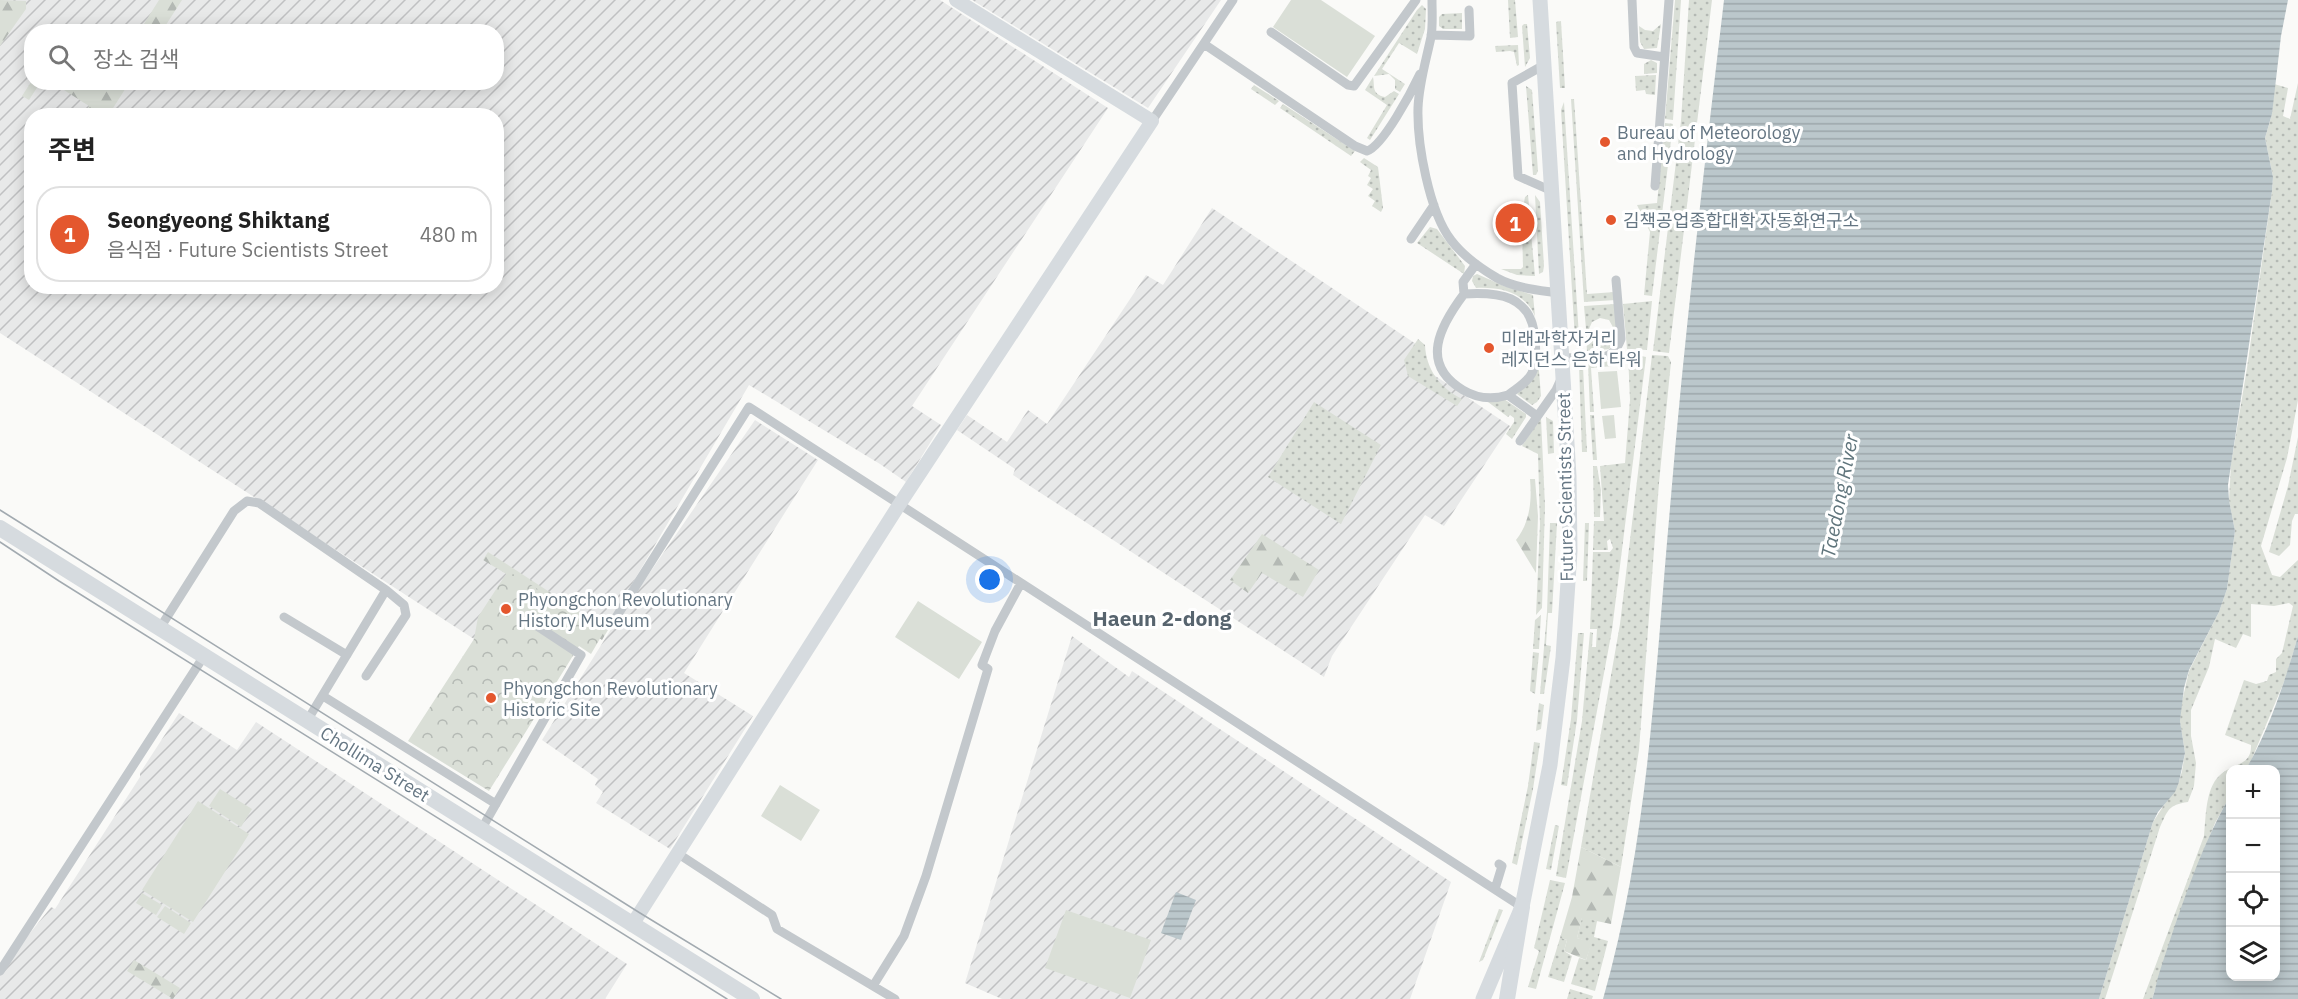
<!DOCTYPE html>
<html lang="ko">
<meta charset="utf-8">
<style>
:root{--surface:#fff;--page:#f6f6f6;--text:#222;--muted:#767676;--line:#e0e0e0;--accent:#e4572e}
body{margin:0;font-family:"IBM Plex Sans","Noto Sans KR",sans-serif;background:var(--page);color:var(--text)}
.controls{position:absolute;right:18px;bottom:18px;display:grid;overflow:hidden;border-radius:12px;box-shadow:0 3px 15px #0003}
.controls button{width:54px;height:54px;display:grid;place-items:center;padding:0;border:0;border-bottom:2px solid var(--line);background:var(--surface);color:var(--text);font:30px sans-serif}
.you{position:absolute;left:990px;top:580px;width:21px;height:21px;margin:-15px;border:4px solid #fff;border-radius:50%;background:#1a73e8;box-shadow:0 0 0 9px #1a73e833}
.badge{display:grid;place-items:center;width:39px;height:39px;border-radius:50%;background:var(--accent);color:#fff;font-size:20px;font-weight:700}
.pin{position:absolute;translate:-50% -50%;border:3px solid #fff;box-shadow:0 2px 6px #0006}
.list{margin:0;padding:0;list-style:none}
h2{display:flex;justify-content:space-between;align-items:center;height:78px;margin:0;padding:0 24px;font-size:26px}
h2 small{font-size:20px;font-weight:400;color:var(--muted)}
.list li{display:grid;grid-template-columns:39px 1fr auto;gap:18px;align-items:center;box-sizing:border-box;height:96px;margin:0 12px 12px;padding:0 12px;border:2px solid var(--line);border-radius:24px}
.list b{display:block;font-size:22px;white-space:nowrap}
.list p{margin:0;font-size:20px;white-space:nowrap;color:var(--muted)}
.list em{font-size:20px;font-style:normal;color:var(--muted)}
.icon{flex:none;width:33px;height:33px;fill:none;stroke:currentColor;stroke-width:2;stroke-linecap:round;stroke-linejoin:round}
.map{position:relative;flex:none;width:2298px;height:999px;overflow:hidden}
.search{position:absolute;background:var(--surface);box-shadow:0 3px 15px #0003;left:24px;top:24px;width:480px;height:66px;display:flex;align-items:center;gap:15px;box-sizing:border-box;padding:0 21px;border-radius:24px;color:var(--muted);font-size:22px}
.panel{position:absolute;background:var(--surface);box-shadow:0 3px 15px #0003;left:24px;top:108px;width:480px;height:186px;border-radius:24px}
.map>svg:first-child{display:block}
.industrial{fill:url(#industrial-furrows);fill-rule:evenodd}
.grass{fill:url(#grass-dots)}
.forest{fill:url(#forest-firs)}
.park{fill:url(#park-crowns)}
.garden{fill:#dadfd7}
.water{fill:url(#water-rules)}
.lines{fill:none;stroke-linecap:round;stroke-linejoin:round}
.street{stroke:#c3c8cc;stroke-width:9}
.secondary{stroke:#d6dbdf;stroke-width:14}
.primary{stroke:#d6dbdf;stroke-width:15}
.highway{stroke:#d6dbdf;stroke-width:16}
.tram{stroke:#a2aab0;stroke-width:1.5}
.poi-dot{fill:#e4572e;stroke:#fff;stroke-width:2}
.labels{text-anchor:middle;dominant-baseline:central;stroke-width:6;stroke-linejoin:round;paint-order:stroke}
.poi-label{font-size:18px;fill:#657683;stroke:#fff;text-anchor:start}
.street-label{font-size:18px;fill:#657683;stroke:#fff}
.water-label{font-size:20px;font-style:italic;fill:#60757c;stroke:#fff}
.quarter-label{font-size:21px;font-weight:bold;fill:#57646e;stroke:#fff}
</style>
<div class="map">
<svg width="2298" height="999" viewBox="0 0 2298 999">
<defs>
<pattern id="industrial-furrows" width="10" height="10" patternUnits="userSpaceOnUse" patternTransform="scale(1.5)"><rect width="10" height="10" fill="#e8e9e9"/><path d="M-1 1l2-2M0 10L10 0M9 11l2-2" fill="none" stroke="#c0c1c2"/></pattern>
<pattern id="grass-dots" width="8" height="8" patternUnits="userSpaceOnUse" patternTransform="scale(1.5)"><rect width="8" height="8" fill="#dadfd7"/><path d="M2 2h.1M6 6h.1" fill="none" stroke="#b4b9b4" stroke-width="1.8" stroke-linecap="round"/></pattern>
<pattern id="forest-firs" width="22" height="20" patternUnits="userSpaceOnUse" patternTransform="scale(1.5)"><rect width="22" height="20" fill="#dadfd7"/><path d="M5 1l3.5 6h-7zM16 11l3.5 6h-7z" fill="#b4b9b4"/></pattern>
<pattern id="park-crowns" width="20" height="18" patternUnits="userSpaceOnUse" patternTransform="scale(1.5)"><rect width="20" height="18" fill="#dadfd7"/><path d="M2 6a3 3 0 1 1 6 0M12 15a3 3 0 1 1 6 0" fill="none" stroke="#b4b9b4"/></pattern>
<pattern id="water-rules" width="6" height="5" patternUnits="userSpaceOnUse" patternTransform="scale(1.5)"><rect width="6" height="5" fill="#bbc7cb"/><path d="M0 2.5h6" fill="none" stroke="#9ca6aa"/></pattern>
</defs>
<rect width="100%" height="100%" fill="#fafaf8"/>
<!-- industrial -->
<path class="industrial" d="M0,0H940L1108,108L912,406L941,425L906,482L880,464L749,385L605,630L474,639L0,333ZM32,32H496V82H32ZM32,116H496V286H32Z
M972,0H1221L1148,108Z
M1212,208L1422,348L1416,363L1510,426L1444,526L1425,515L1332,656L1324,677L1013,475L1015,469L957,430L967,415L1007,442L1028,410L1047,424L1146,275L1163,285Z
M755,420L818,460L684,673L753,716L670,849L596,803L603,792L595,785L598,779L542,740L613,626Z
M1072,636L1129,677L1132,671L1451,882L1410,999H1002L965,983Z
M179,713L237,750L256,722L627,964L605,999H0V976L18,948L51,907L55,909L140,777V773Z"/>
<!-- grass -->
<path class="grass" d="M1508,0H1515L1518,37L1510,38Z
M1675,0H1681L1673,120L1665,119Z
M1689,0H1712L1669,353L1653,351L1681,121Z
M1422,5L1426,9L1425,29L1417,54L1399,43L1382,69L1405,84L1400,92L1395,89V80L1389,74L1374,76L1417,10Z
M1462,13V29H1443L1439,26V17L1442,14Z
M1561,21L1565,88H1560L1556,22Z
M1524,24H1527L1530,58L1525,67L1522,26Z
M1661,24L1657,48L1644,49L1640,42L1639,26L1645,30L1653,31Z
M1518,45L1519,65L1517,66L1514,52L1510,51L1496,52L1495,46Z
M1651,60L1657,63V73L1644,74V64Z
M1656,75L1655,95L1646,94L1645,90L1636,91L1635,76Z
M1373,77C1375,86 1371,94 1385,97L1394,91L1399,94L1370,140L1367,138L1387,105L1365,90Z
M2298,83V400L2287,458L2261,546L2272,575L2280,577L2298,560V636L2286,677L2251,761L2246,769L2230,770V796L2215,823L2200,860L2175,928L2152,999H2143L2204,836C2206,818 2205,790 2219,776C2231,763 2252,767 2251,745L2225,735L2244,680L2256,684L2267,681L2269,675L2276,672V659L2282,653L2293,606L2289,603L2274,606L2251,604V637L2243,634L2236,648L2215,639L2209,667L2191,710V736L2196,763L2194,786L2188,802C2168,805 2168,810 2160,827L2105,999H2099L2153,822L2179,782L2182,771L2185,753L2180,721L2181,706L2189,671L2219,612L2227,589L2235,531L2229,500L2231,464L2247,368L2272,191L2273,177L2265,138L2272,114L2274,84L2288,88L2283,116L2290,119Z
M1254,85L1279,101L1275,105L1251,89Z
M1526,86L1532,90L1538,171L1536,175H1533Z
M1571,99H1574L1587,294L1615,292L1616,300L1584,302Z
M1564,102L1580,352L1576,346L1574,323L1561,110Z
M1283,104L1355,151L1351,156L1280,108Z
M1665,123L1673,124L1652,296L1644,295L1650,232L1637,205L1657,203Z
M1364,158L1378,167L1383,208L1381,212L1372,206L1375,201L1368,196L1373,189L1367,185L1371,178L1368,176L1371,170L1360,162Z
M1528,195L1530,216L1505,218L1504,207L1519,212L1523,208L1525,197Z
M1535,195L1540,202L1544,266L1543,272L1539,274Z
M1526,222H1530L1535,276L1517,275L1501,269H1521L1523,267L1522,224Z
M1430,227L1437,229L1465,266L1464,274L1417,243Z
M1477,274L1504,286L1533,295L1537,337C1536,330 1537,320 1534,314C1523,291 1498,287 1476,288L1472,281L1473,276Z
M1652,301L1647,350L1627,349L1623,304Z
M1615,304L1616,328L1614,329L1609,320L1600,318L1592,322L1589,329H1586L1584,306Z
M1614,332H1616L1615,343L1609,349L1587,352L1586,333H1589C1594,342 1602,345 1611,340Z
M1418,339L1425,345C1426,369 1440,388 1462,399L1457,406L1408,376L1404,360Z
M1537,346L1541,396L1537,402L1532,405L1517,394L1522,389Z
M1628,353L1646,357L1612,630L1566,878L1556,876L1582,721L1590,632L1593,633L1592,647H1596L1597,629H1590L1593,552H1610L1613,548L1610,539L1607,541L1608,550H1593L1594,521H1604L1600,466L1625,463L1630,400Z
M1652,355L1668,356L1671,362L1659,483L1639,750L1621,867L1581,847L1620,624Z
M1624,360V365L1591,368L1594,412H1590L1588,363Z
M1579,366H1583L1587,452H1582Z
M1504,399L1526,414V417L1512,439L1506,434L1514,422V418L1510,415L1508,417L1488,402Z
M1314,402L1381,445L1341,524L1268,477Z
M1590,415H1594L1597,460H1593Z
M1546,417L1553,421L1554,453L1548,454Z
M1541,418L1545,506L1542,608L1536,615L1540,524L1538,454L1522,446Z
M2298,437V514H2295L2292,521L2290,545L2279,556L2269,552L2288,486Z
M1593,466H1597L1601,490L1600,517H1594Z
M1550,523H1557L1552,613H1548L1546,645L1551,646L1544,694H1540L1547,612Z
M1585,523H1589L1587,581H1583Z
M1541,615L1539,649H1533L1535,620Z
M1578,633H1584L1577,720L1567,786L1561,785L1571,719Z
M1533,652L1539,653L1535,694L1530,691Z
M1539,703L1544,705L1541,729L1536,731Z
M1534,742L1540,743L1533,789L1517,865L1512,863L1528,786Z
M1555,825L1559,826L1551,870L1546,869Z
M1550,880L1565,883L1536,989L1528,987L1539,951L1534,948Z
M1499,909L1503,910L1483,960L1479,962Z
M1582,917L1597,921L1594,937L1608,941L1595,991L1571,984L1579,958L1586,960L1591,943L1577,938Z
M1560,938L1567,940L1564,951L1572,956L1564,982L1548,977Z
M1570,989L1593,996L1592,999H1567Z"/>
<!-- forest -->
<path class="forest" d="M0,0L26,1V9L0,46Z
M159,0H182L162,31H150L142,27Z
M31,82L40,83L29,100L22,96Z
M53,83H87L97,89L102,83H129L108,116L84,115L89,106Z
M1530,479H1535L1538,516L1536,573L1516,540C1530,522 1532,501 1530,479Z
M1262,534L1319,570L1303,597L1262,573L1248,593L1230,580Z
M488,552L608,630L602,640L508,575L483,560Z
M1581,847L1621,867L1611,924L1582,918L1577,938L1592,942L1586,960L1564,951L1567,940L1560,938L1572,897Z
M134,960L180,988L173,999L127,971Z"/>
<!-- park -->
<path class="park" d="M508,571L605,630L591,654L579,646L489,791L408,741L474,639L478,617Z"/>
<!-- garden -->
<path class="garden" d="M1291,0H1321L1375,36L1347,77L1273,27Z
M1617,371L1621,407L1601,409L1598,372Z
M1614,415L1616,438L1605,439L1602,416Z
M918,601L982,642L959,679L895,637Z
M780,785L820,810L801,841L761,816Z
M220,789L252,809L241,827L209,806Z
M198,801L249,834L193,922L142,890Z
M142,893L162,905L156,915L136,903Z
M165,906L191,923L184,934L157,917Z
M1066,910L1151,940L1130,998L1045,968Z"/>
<!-- water -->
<path class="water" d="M1724,0H2288L2281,36L2272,114L2265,138L2273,177L2272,191L2228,485L2229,500L2235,531L2227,589L2219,612L2189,670L2184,688L2180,721L2185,753L2179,782L2175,792L2158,812L2153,822L2099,999H1603C1649,839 1655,673 1670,508C1684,338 1704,169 1724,0Z
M2298,636V999H2152C2155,992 2156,984 2158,977C2178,916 2198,852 2230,796V976H2276V770L2246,769C2270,728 2285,681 2298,636Z
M1176,892L1196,900L1181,940L1161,933Z"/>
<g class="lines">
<!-- street -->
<path class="street" d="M1432,0C1432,12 1433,25 1431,37C1426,61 1419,83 1418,108C1417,144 1429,211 1451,240C1463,256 1480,268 1497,278C1515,288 1538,290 1558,293
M1632,0L1634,47L1637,53L1664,57
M1271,32L1348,85L1354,86L1416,0
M1431,35L1470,36L1469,10
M1204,44L1355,146L1367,151C1383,146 1412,91 1420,74
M1544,65L1512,83L1518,176L1552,191
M1152,121L1233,0
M1655,186L1669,0
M1411,239L1434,205
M1476,264L1463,282L1464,294C1440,326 1419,364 1463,390C1478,399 1492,400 1508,395L1537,416
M1464,294C1479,293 1497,293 1511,299C1518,302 1527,310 1530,318C1536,330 1538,362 1532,373C1527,383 1517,388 1508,395
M1562,358L1602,357C1613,355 1617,349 1621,339L1616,280
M1520,441L1556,390L1561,379
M284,617L347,655
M615,619L749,407L1522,907
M160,628L234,511L247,501L259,503L386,590L404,605L406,615L366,676
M323,696L496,804
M307,721L386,590
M481,830L581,655L534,624
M677,853L772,915L777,929L895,999
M1495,889L1502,866L1499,864
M0,971L204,656
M873,986L904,936L926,876L988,669L982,665L995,631L1021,583"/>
<!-- secondary -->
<path class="secondary" d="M632,925L899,505L1152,121L956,0"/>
<!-- primary -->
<path class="primary" d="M1483,999L1522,907L1550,765L1563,658L1570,551L1569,476L1540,0"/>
<!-- highway -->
<path class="highway" d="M0,528L752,999
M1507,999L1522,907"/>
<!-- tram -->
<path class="tram" d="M0,510L640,913L781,999
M0,542L59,581L727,999"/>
</g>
<!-- markers -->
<g class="poi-dot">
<circle cx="1605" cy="142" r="6"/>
<circle cx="1611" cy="220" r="6"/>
<circle cx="1489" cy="348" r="6"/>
<circle cx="506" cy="609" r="6"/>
<circle cx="491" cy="698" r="6"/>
</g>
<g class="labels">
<!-- poi labels -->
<g class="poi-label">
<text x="1617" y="132">Bureau of Meteorology<tspan x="1617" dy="21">and Hydrology</tspan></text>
<text x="1623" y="220">김책공업종합대학 자동화연구소</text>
<text x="1501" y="338">미래과학자거리<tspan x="1501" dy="21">레지던스 은하 타워</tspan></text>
<text x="518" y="599">Phyongchon Revolutionary<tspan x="518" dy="21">History Museum</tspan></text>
<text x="503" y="688">Phyongchon Revolutionary<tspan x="503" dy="21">Historic Site</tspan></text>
</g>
<!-- street labels -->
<g class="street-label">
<text transform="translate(1565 487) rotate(-91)">Future Scientists Street</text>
<text transform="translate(375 764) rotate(32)">Chollima Street</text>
</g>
<!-- water labels -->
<g class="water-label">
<text transform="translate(1839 496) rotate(-79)">Taedong River</text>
</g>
<!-- quarter labels -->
<g class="quarter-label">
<text x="1162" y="618">Haeun 2-dong</text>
</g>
</g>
</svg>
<div class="controls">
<button>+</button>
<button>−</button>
<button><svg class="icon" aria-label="locate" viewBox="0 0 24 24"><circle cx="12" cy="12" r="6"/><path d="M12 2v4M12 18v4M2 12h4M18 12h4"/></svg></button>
<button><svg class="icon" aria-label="layers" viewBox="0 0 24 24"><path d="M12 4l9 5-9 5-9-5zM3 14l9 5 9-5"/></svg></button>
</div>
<div class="you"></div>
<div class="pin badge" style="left:1515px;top:223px">1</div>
<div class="search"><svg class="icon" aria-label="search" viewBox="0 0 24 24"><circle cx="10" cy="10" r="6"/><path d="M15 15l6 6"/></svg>장소 검색</div>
<section class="panel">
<h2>주변<small></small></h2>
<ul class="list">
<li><span class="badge">1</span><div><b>Seongyeong Shiktang</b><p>음식점 · Future Scientists Street</p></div><em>480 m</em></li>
</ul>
</section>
</div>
